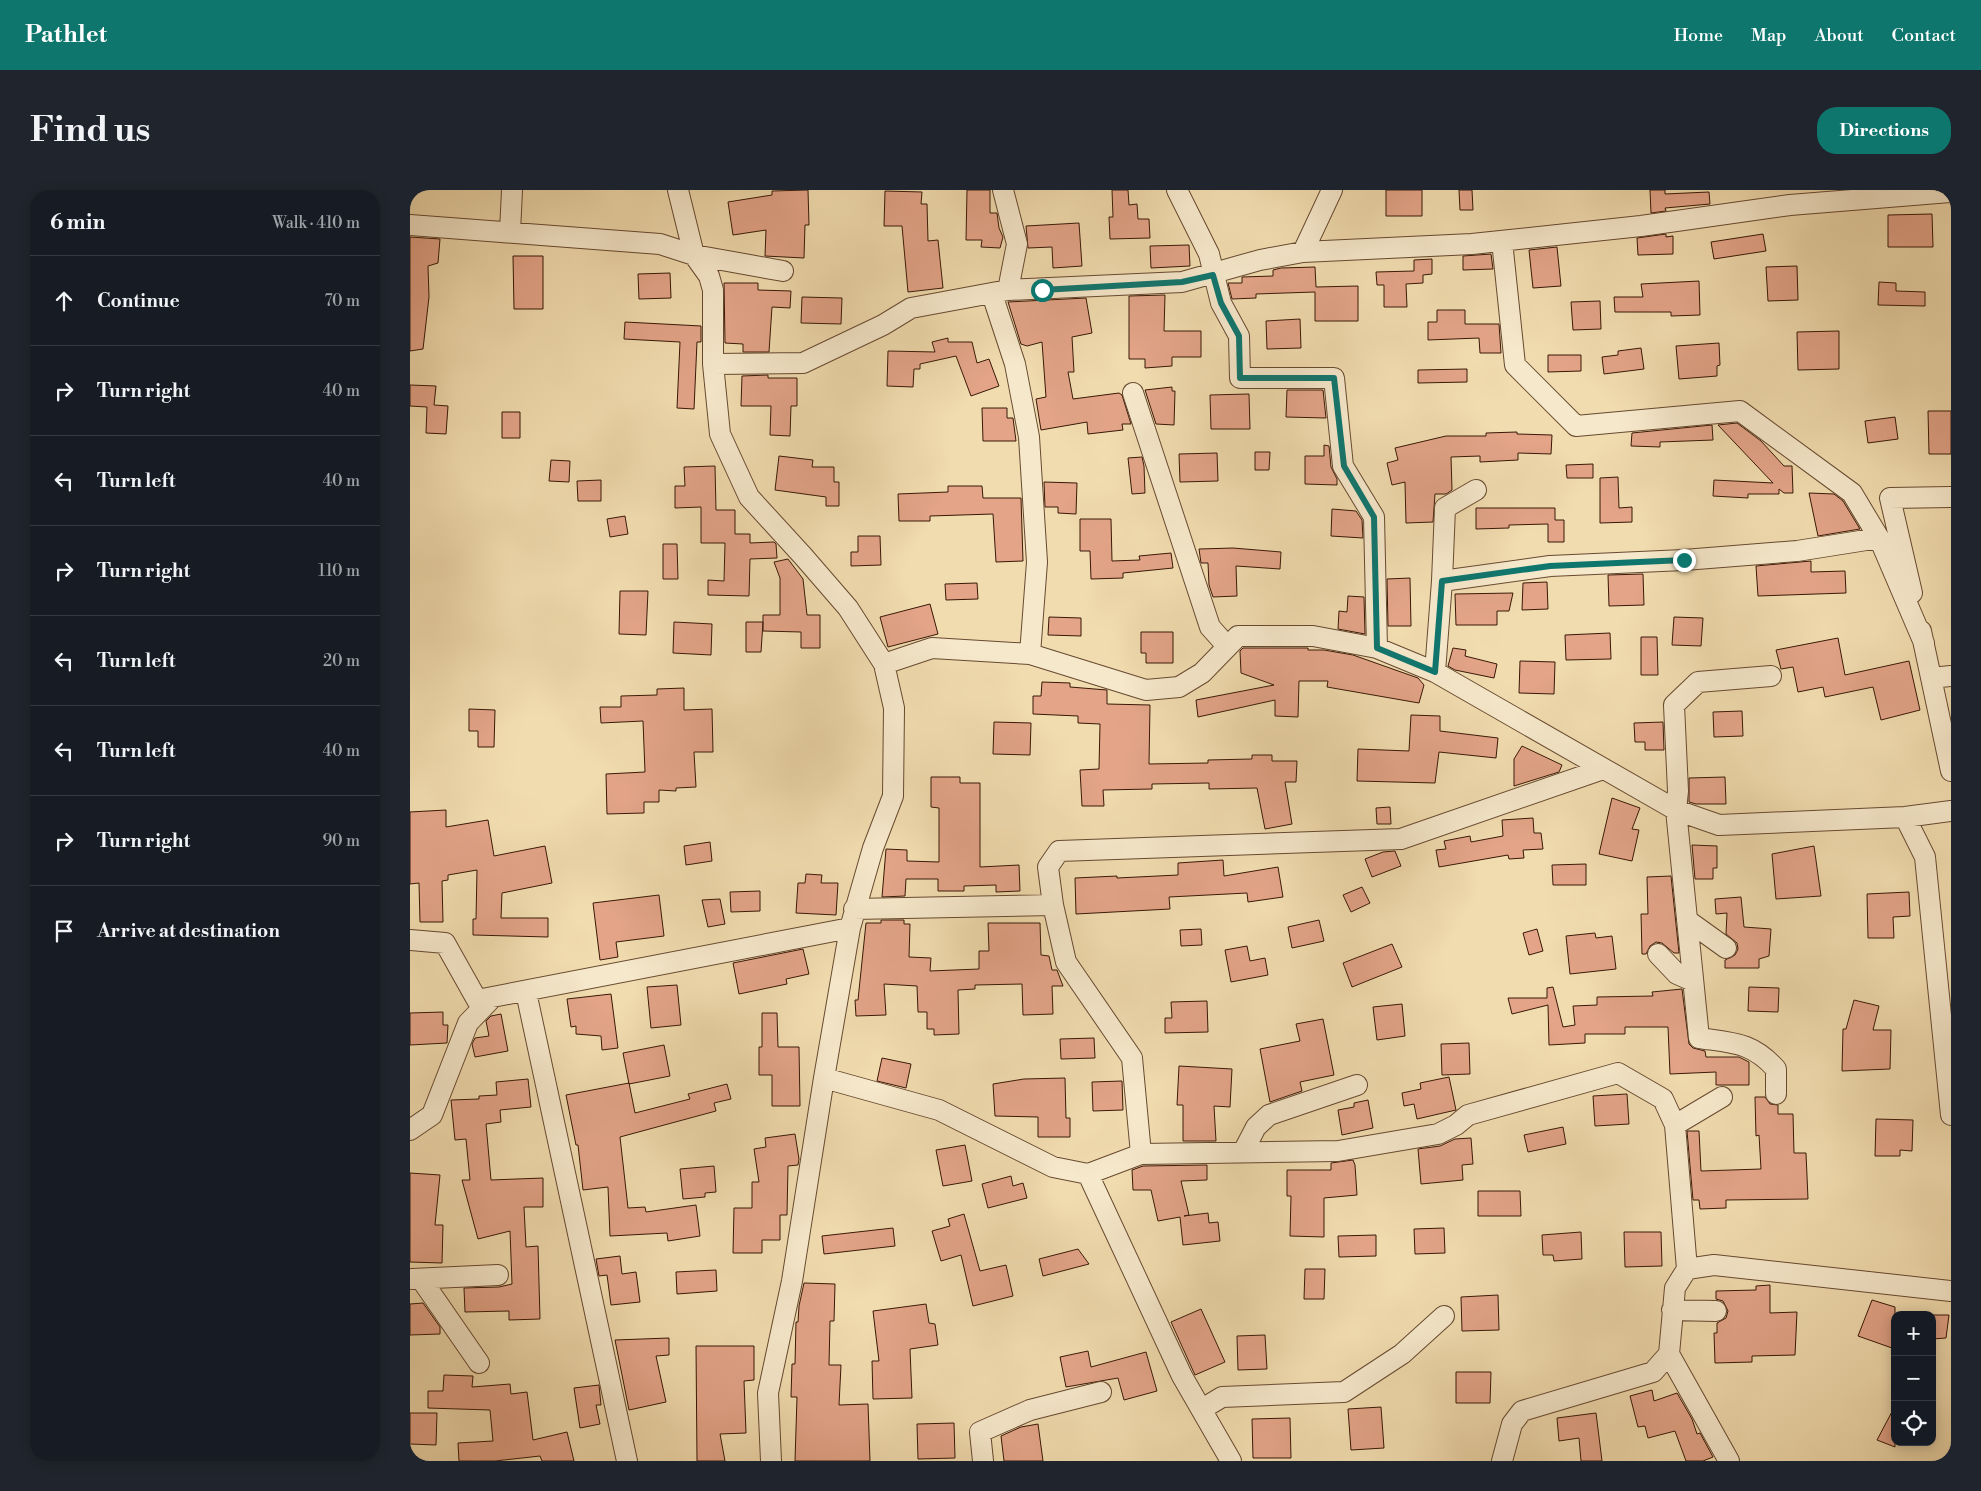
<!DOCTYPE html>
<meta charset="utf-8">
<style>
:root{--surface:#171b24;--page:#20242c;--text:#f1f3f6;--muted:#9ea1a6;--line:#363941;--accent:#0f766e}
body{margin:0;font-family:"Libre Bodoni",serif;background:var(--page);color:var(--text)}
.controls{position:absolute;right:15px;bottom:15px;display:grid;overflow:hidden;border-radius:10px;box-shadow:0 2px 12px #0003}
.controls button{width:45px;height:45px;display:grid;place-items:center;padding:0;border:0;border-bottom:1px solid var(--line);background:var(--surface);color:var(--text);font:25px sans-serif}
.stop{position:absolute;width:15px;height:15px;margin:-11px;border:4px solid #0f766e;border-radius:50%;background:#fff}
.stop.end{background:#0f766e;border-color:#fff;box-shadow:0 1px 5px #0008}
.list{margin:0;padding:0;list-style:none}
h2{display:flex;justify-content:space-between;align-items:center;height:65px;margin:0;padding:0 20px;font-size:21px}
h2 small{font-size:16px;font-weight:400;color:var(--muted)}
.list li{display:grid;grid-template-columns:32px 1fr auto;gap:15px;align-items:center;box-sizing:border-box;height:90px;padding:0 20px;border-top:1px solid var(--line)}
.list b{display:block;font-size:19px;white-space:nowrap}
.list em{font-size:16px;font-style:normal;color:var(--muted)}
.icon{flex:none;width:28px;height:28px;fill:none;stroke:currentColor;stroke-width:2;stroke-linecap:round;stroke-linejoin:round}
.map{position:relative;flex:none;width:1541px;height:1271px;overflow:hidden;border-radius:20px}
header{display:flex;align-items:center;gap:30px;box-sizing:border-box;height:70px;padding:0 25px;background:var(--accent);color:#fff}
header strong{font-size:24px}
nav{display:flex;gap:28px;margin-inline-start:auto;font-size:18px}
.intro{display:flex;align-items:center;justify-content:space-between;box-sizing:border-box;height:120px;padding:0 30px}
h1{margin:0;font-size:35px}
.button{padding:12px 22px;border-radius:20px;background:var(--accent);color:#fff;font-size:18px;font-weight:700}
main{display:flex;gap:30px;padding:0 30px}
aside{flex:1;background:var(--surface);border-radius:20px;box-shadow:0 2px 12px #0003}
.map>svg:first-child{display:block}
.building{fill:#e3a488;stroke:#391806}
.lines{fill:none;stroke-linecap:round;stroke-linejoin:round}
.minor-casing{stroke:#674930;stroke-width:22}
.minor{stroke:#f6e8cb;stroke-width:20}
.route{stroke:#0f766e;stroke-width:6}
</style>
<header>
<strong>Pathlet</strong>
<nav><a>Home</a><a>Map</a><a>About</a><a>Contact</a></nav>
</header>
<div class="intro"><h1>Find us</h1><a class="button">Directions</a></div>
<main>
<aside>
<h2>6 min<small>Walk · 410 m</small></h2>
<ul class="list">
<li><svg class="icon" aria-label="ahead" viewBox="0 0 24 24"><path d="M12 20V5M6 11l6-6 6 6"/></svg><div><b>Continue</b></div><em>70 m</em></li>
<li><svg class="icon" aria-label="right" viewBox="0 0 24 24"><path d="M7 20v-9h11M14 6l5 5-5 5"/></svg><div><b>Turn right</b></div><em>40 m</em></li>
<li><svg class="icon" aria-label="left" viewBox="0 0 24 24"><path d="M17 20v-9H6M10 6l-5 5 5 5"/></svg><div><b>Turn left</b></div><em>40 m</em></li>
<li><svg class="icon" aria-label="right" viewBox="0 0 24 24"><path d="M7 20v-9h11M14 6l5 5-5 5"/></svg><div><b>Turn right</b></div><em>110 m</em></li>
<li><svg class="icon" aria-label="left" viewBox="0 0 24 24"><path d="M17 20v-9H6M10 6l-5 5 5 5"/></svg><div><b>Turn left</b></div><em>20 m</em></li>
<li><svg class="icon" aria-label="left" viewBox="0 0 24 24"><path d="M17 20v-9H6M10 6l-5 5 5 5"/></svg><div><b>Turn left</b></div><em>40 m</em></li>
<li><svg class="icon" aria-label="right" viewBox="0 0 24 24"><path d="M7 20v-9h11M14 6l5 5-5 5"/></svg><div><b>Turn right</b></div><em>90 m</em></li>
<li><svg class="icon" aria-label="arrive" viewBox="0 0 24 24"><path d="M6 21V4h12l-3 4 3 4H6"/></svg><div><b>Arrive at destination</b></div></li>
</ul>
</aside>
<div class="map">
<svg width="1541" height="1271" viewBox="0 0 1541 1271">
<rect width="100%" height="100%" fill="#f1dcaf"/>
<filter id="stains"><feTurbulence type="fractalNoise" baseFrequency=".004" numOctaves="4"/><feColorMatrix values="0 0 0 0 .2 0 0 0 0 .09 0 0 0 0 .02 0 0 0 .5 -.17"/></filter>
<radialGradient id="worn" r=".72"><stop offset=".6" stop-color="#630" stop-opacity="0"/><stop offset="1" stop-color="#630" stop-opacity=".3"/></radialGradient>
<!-- building -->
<path class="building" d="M398,0L399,35H395L394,68L355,66L356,40L323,45L318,12L362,5V1Z
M557,0H580V23H587L589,38L593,47L590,58L571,57L572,50H556Z
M702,0H718L719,15L727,14L728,29H739L740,48L700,49L699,27H703Z
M976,0H1012V26H976Z
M1049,0H1062L1063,20H1050Z
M1240,0H1255V4L1299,2L1300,14L1255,18L1256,21L1241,23Z
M475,1L512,2L511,14H517L518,51L528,50L533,98L498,102L492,36H474Z
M1522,24L1523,57H1478V25Z
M669,33L672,76L643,78L642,57L618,58L616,36Z
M1256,44V47L1263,46V64L1228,65L1227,48Z
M1353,44L1356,61L1304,69L1301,52Z
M0,47L30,49L28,73L18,76L19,107L13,159L0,161Z
M779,55L780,76L741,78L740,56Z
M1147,57L1151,96L1123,98L1119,60Z
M1081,64L1083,79L1053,80V66Z
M103,66H133V119H104Z
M1022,69V84L1013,85V93L996,94L997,117H974V95H967L966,82L1004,81V70Z
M1387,76L1388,110L1358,111L1356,77Z
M905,77L906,97L948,96V131H905V102L846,104V108L822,109L818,93H832V87L863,86V80L871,78Z
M260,83L261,108L229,109L228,84Z
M1289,91L1290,125L1261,126V122H1205L1204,107H1233L1231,94Z
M1469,92L1486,93V101L1515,102V116L1468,115Z
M314,93H348V100L381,101L380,118L362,117L359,162H333V154L315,153Z
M755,105L754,141H791V167H762V176L735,178V169H719V106Z
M392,107L432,108L431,134L391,133Z
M676,108L682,143L662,147L664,182H658L663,209L709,203L712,205L721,234H712L713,240L678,244L677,232L631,240L626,209L636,207L632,152L617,156L611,154L598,112Z
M1190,111L1191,139L1163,140L1161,112Z
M1027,120H1055V134H1089L1091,163H1070L1069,148L1018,150V132H1027Z
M890,129L891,158L857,159L856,131Z
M215,132L291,136V152H287L284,219L267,218L270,152L214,149Z
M1429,141V179L1388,180L1387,142Z
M538,148V152H562L567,173L579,169L589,196L561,206L546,166L510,174V179H504L503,197L477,196L478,161L525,162L522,152Z
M1309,153L1310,175L1307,176V186L1269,189L1266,156Z
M1231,158L1234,179L1194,184L1192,167L1208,165V161Z
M1138,165H1171V181L1138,182Z
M1057,179V192L1008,193V180Z
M358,185V188H387V216H381L380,246L360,245L361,216H331L332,186Z
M0,195L26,196L24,215L38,216L36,244L16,243L17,217L0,216Z
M762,197V201H765L764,235L746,234L735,200Z
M877,200H913L916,228L876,227Z
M839,204L840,239H801L800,205Z
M572,218H597V228H603L606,251H573Z
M1518,221H1541V264H1519Z
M92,222H110V248H92Z
M1485,227L1488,249L1458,253L1455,231Z
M1327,233L1351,251L1374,276H1382L1383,303H1374L1369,299V304H1338V308L1303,306L1304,290L1363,293L1308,235Z
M1302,235L1303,250L1250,252V257L1221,256L1222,243Z
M1107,242V244L1142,245L1141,264L1108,263V270L1070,272V266L1041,267L1042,300L1036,304H1025L1023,332L996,333L995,292L982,295L977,273L988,270L985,258L1036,246H1076V243Z
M914,255L919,256L921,277L927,289V295L895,294V266H914Z
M845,262H860L859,280H845Z
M807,263L808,291L770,292L769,264Z
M369,266L403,270L402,277H424V292H429V316H416V307L365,300Z
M732,267L734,276L735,303L722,304L718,268Z
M141,270L160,271L159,292L139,291Z
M1183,274V288H1157L1156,275Z
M305,276L306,320H325V344H340V353L364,352L366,354L367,368L340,369L339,406L298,405V390L314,391L315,353H291V317L265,318V296H275L274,277Z
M1208,287L1209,318L1222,317V332L1190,333V288Z
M191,290V311H168L167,291Z
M634,292L667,293L666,324L648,323V317H635Z
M538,296H572L573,308H611L613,371L586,372L583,324L520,326V331H489L488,304L538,302Z
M1399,303L1424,304L1433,311L1450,339L1408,346Z
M1066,318H1145V330H1154V352H1138V334L1099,335V338L1066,339Z
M922,319L946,321L952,330L953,348L921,346Z
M215,326L218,344L200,347L197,329Z
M670,329H701L702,371L730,370L729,366L761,363L763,378L713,383V388L681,389L680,361H670Z
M448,346H470L471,375L441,376V362H448Z
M253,354H267L268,389H253Z
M823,358L871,362L870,379L826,376L827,406L803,407L799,395L798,373H791L789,359Z
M378,369L393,389L397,425H410V458H391V442L353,441V425H370V388L364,372Z
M1401,371V382L1435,381L1436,403L1348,406L1346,376Z
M1233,384L1234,415L1199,416L1198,385Z
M1000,388L1001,436H978L977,389Z
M1137,392L1138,419L1112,420L1113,393Z
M567,393L568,409L536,410L535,394Z
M210,401H238L236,445L209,444Z
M1103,403L1099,421H1087V435H1046L1045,404Z
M938,406L954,407L955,444L928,439L929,421L937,422Z
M520,414L528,444L478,457L470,427Z
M639,427L671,428V446L638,445Z
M1264,427L1293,428L1291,456L1262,455Z
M264,432L302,434L301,465L263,463Z
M336,432H353L351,462H336Z
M731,442H763V473H736V463H731Z
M1200,443L1201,469L1156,470L1155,445Z
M1231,447H1247L1248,485H1231Z
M1428,448L1435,485L1499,471L1510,520L1471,530L1463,497L1415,507L1413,497L1388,502L1383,477L1371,479L1366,460Z
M833,458H898V460H914L943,465L1008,488L1014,495L1009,513L917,497L918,491H889L888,527L865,526V510L788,527L786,510L864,495L831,483L830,461Z
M1043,458L1056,460L1055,466L1087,474L1084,488L1045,480L1038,476Z
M1110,471L1145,472L1144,504L1109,503Z
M632,492L660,493V497L697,500V514L740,515L739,574L798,573V570L842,569V565H862V571H887L886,592H875L882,634L855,639L847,598L799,599V593L742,594V599L693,600L694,616H672L670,580L689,579L690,534L668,533V526L623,524V506H631Z
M274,498V520L302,519L303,562H284L286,597L266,598V601L249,600V612H234V623L197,624L196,584L235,582L233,531L191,533L190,517H211V506L247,505V499Z
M59,519L85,520L84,557H68V541H59Z
M1332,521L1333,546L1304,547L1303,522Z
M1001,525L1030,526V541L1088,548L1086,568L1029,562L1025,593L947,591L948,559L999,561Z
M584,532L621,533L620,565L583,564Z
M1253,532L1254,560H1235V552H1225L1224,533Z
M1112,556L1152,575L1149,582L1104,596V569Z
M521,587H550V593H570V677L609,675L610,701L586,702V695L554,696V701H528V689H496L495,706L472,707L476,659L497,660V671L529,672V618L521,617Z
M1315,587L1316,614H1286L1279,612V588Z
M1202,608L1230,618L1222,639L1229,640L1222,671L1189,664Z
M980,617L981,634H967L966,618Z
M36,620V637L78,630L84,666L135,656L142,693L92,703L91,728H138V747L63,745V729H66L67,680L38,685V690L32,691L33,732H10L9,693L0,694V622Z
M1123,628L1124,643H1131L1133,659L1113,660L1114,668L1099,669L1098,665L1029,677L1026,660L1036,659L1034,651L1060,646L1061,652L1093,646L1092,630Z
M300,652L302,671L276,675L274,656Z
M1282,655L1307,656V678H1303V689H1285Z
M1404,656L1411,706L1366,709L1362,664Z
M985,661L991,676L962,687L955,669L973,662Z
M813,670L814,686L868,677L873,707L838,712L837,703L759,707L760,719L666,724L665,688L707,686V688L768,685V673Z
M1176,674V695H1143L1142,675Z
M396,684L412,685L411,693H428L426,725L386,723L388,693H395Z
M1261,686L1269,763H1264L1252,753L1246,752L1240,756L1236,764H1232L1231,724H1238L1237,687Z
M952,697L960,713L941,722L933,705Z
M350,701V721L321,722L320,702Z
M1499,702L1500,726L1483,727L1484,748H1458L1457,704Z
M249,705L254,746L206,752L208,767L190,770L183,713Z
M1331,707L1334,737L1361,739L1359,766L1349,769V778H1315V770L1325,765L1328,759L1327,753L1316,744L1317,723L1306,724L1305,709Z
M310,709L315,734L298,737L292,710Z
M471,730H494V734H500L499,767L521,768L520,781L569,779V761H579L578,733H630L631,765L639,766L642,780H647L653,796H642L643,824L613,825L612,794L565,795V799L548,800L549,844L524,845V839H517V822H508L507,796L474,794L476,825L446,826L445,810H448L456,733H471Z
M909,730L914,751L882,758L878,737Z
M791,739L792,755L771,756L770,740Z
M1127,739L1133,761L1119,765L1113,743Z
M1185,743L1186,748L1202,746L1206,779L1160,784L1156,746Z
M982,754L992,777L942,797L933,773Z
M837,756L840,771L855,768L858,785L821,792L815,760Z
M393,759L399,784L376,789L377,794L329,804L323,773Z
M267,795L271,835L241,838L237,797Z
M1143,797L1153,837L1165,835L1163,816L1187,815V807L1243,806L1242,802L1272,799L1279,854L1283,858L1295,861L1296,867H1329L1339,872V895H1306V882L1260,884L1258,837H1215V844H1175V853L1139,855L1138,815L1102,824L1098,808H1137V798Z
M1339,797L1369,798L1368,822L1338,821Z
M201,804L208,858L192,860L191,846L166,844V836L161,837L157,809Z
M1444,810L1469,816L1463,840H1481L1480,879L1432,881L1433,839H1436Z
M797,811L798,842L755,843V828H762L761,812Z
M992,814L995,846L967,850L963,817Z
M33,822V835H38L37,853L0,855V823Z
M352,823H367L368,857H389L390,916H362V885H349V857H352Z
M91,824L98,861L65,867L62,854L65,848L79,846L76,831L81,826Z
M913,829L924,885L890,892L892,901L860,912L850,859L890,851L886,834Z
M684,848L685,868L651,869L650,849Z
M1059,853L1060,884L1032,885L1031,854Z
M254,855L260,886L219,894L213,863Z
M472,868L501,874L496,898L467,891Z
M769,876L822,879L820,917L804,916L806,951H773V915H767Z
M1039,887L1046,920L1007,929L1004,914L994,916L992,903L1011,899L1010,893Z
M655,888L656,928H660V947H628V927L585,926L583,894L614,889Z
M118,889L121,917L90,920L91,932L76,934L81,990L133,988V1017H114L116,1057L128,1056L130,1129L99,1130V1121L55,1122L54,1098L89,1097L102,1094L100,1041L68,1049L52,990H60L56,949L45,950L41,910L69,909V906L87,905L86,892Z
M712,891L713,920L683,921L682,892Z
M219,893L225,923L280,909L278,904L317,894L321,909L304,913L306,921L210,947L218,1018L235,1017L236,1022L286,1015L290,1046L258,1051L257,1043L200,1046L198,997L173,1000L168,955H166L156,905Z
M1217,904L1219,934L1185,936L1183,906Z
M1345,907H1355L1360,914L1368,915V924H1383L1384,963H1396L1398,1009L1316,1010V1018L1290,1019L1289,1010H1283L1277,941H1289L1291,981L1351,979L1349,945L1346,946Z
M958,910L963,938L932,945L928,920L944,917V913Z
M1466,929L1503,930L1502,961L1490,960V966H1465Z
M1153,937L1156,954L1118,962L1114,945Z
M385,944L389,969L388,975L378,976L377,1025H370V1050H352V1063H323L324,1018H342V992H349L344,959L356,957L355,948Z
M1061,948L1063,974L1052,975L1053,990L1011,994L1008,959L1030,956L1045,949Z
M555,955L562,991L533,996L526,960Z
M943,970L945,975L947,1005L914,1008V1047L880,1046L881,1006H877V980H921V973Z
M797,975V990L771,991L779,1025L774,1026L798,1023L799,1033L808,1032L810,1051L773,1055L770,1027L748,1031L741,1000H723L722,980L733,976Z
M304,976L306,1002L295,1003V1007L273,1009L270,979Z
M0,983L30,985L25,1035H33L32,1073L0,1072Z
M601,986L603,996L613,993L617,1008L578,1018L572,994Z
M1068,1001H1110L1111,1026H1068Z
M554,1024L570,1081L596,1075L603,1106L563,1116L551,1065L531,1071L522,1041L540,1036L538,1029Z
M483,1038L485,1056L414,1064L412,1046Z
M1034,1038L1035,1063L1005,1064L1004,1039Z
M1171,1042L1172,1069L1144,1071L1143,1065H1133L1132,1045Z
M1214,1042H1251L1252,1076L1215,1077Z
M966,1045V1066L929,1067L928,1046Z
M668,1059L679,1074L633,1086L629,1069Z
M210,1066L212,1084L226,1082L230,1112L201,1115L197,1085L189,1086L186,1069Z
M895,1079H915L914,1109H894Z
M306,1080L307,1101L267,1104L266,1082Z
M394,1093L425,1094L424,1131H420L419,1175H431L429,1215L458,1214L460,1271H385L387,1207H381L382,1174H385L386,1132H388L389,1116Z
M1360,1095V1123L1387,1122L1385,1165L1342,1166V1172L1305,1173L1304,1143H1307V1133L1316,1128L1318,1121L1313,1111L1306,1109V1101L1346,1100V1096Z
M1088,1105L1089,1140L1052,1141L1051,1107Z
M1462,1110L1485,1117V1149L1482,1158L1448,1146Z
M13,1113L30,1137V1144L0,1145V1114Z
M516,1114L519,1133L525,1134L528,1155L500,1159L502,1208L463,1209L462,1171H469L463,1121Z
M791,1119L815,1172L785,1185L761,1132Z
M1522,1125H1539L1536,1148L1522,1149Z
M855,1145L857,1179L828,1180L827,1146Z
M259,1148V1165L246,1166L256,1212L219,1220L205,1150Z
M286,1156H344V1190L334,1191L336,1243L310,1244L315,1271H287Z
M678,1161L681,1177L736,1162L747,1201L714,1210L708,1188L656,1197L650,1167Z
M1046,1182H1081L1080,1213H1046Z
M34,1185L63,1186L62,1197L100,1194L101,1204L117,1202L123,1250L157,1242L164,1271H132L130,1266L85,1271H49L48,1253L83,1251L80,1220L18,1218V1201H33Z
M189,1195L191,1215H186L190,1234L170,1238L164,1198Z
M1242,1200L1244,1211L1267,1203L1282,1229L1287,1244L1290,1243L1303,1267L1293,1271H1276L1265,1241L1238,1248L1235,1236L1228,1237L1220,1206Z
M1485,1216V1257L1467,1250Z
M971,1217L974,1258L941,1260L938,1219Z
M0,1223H27L26,1255L0,1254Z
M1186,1223L1192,1271H1171L1169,1248L1149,1251L1147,1228Z
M880,1228L881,1268H843L842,1229Z
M544,1233L545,1268L508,1269L507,1234Z
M628,1234L633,1271H594L591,1246L611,1237Z"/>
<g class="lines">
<!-- minor casing -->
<g class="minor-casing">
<path id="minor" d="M268,0L284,65L373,81
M593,0L607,54L598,100
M767,0L799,64L811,113L829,146L830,188H924L933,276L964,327L967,458
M0,35L250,54L284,65L299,86L303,100V174L310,244L339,307L393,366L438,418L474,474L484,518L483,606L463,658L440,738L414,888L382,1091L358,1203L361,1271
M100,42L102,0
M1092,51L1105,175L1166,236L1330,221L1442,303L1469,348L1514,453
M893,62L922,0
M582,104L605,174L619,247L627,372L620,464
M303,174L393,173L473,135L501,118L598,100L772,92L850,70L893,62L1062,54L1231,36L1380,15L1541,2
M723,203L800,437L817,456
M1032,391L1035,318L1066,300
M1502,403L1480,308L1541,307
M1511,441L1541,581
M474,474L522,458L620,464L736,500L769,497L792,483L828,446H903L967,458L1025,482L1266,620L1309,635L1495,627L1541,621
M1025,482L1032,391L1140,376L1274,370L1387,361L1469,348
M1361,486L1288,492L1264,515L1268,601L1266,620L1289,848C1323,853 1342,852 1366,879V904
M1521,488L1541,486
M1495,627L1515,667L1541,925
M444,719L643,715
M1277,730L1316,758
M0,750L35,753L67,810L440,738
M1248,764L1267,784L1283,791
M116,802L217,1271
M414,888L529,920L643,977L678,984L731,964L928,961L1028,944L1046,935L1058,925L1208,883L1253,909L1265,935L1277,1079
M1265,935L1312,907
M0,940L22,925L58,833L83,807
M833,962L846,937L859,925L947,895
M731,964L722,868L656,772L643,715L638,677L649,661L991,649L1193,579
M678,984L772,1186L821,1271
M2,1089L88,1085
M11,1089L69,1173
M1262,1120L1306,1121
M1259,1164L1319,1271
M792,1219L812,1207L934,1202L992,1164L1034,1126
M573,1271L570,1242L620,1220L691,1202
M1092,1271L1102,1234L1112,1221L1243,1182L1259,1164L1265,1098L1277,1079L1304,1075L1541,1101"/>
</g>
<!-- minor -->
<use href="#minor" class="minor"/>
</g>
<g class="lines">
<!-- route -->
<path class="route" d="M632,100L772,92L803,85L811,113L829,146L830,188H924L934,276L964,327L967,458L1025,482L1032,391L1140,376L1274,370"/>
</g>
<rect width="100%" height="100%" filter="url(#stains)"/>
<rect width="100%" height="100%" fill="url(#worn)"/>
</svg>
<div class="controls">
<button>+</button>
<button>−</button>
<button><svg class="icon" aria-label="locate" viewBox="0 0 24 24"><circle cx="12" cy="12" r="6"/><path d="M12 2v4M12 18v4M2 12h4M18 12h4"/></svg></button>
</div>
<div class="stop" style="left:632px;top:100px"></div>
<div class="stop end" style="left:1274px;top:370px"></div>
</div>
</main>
